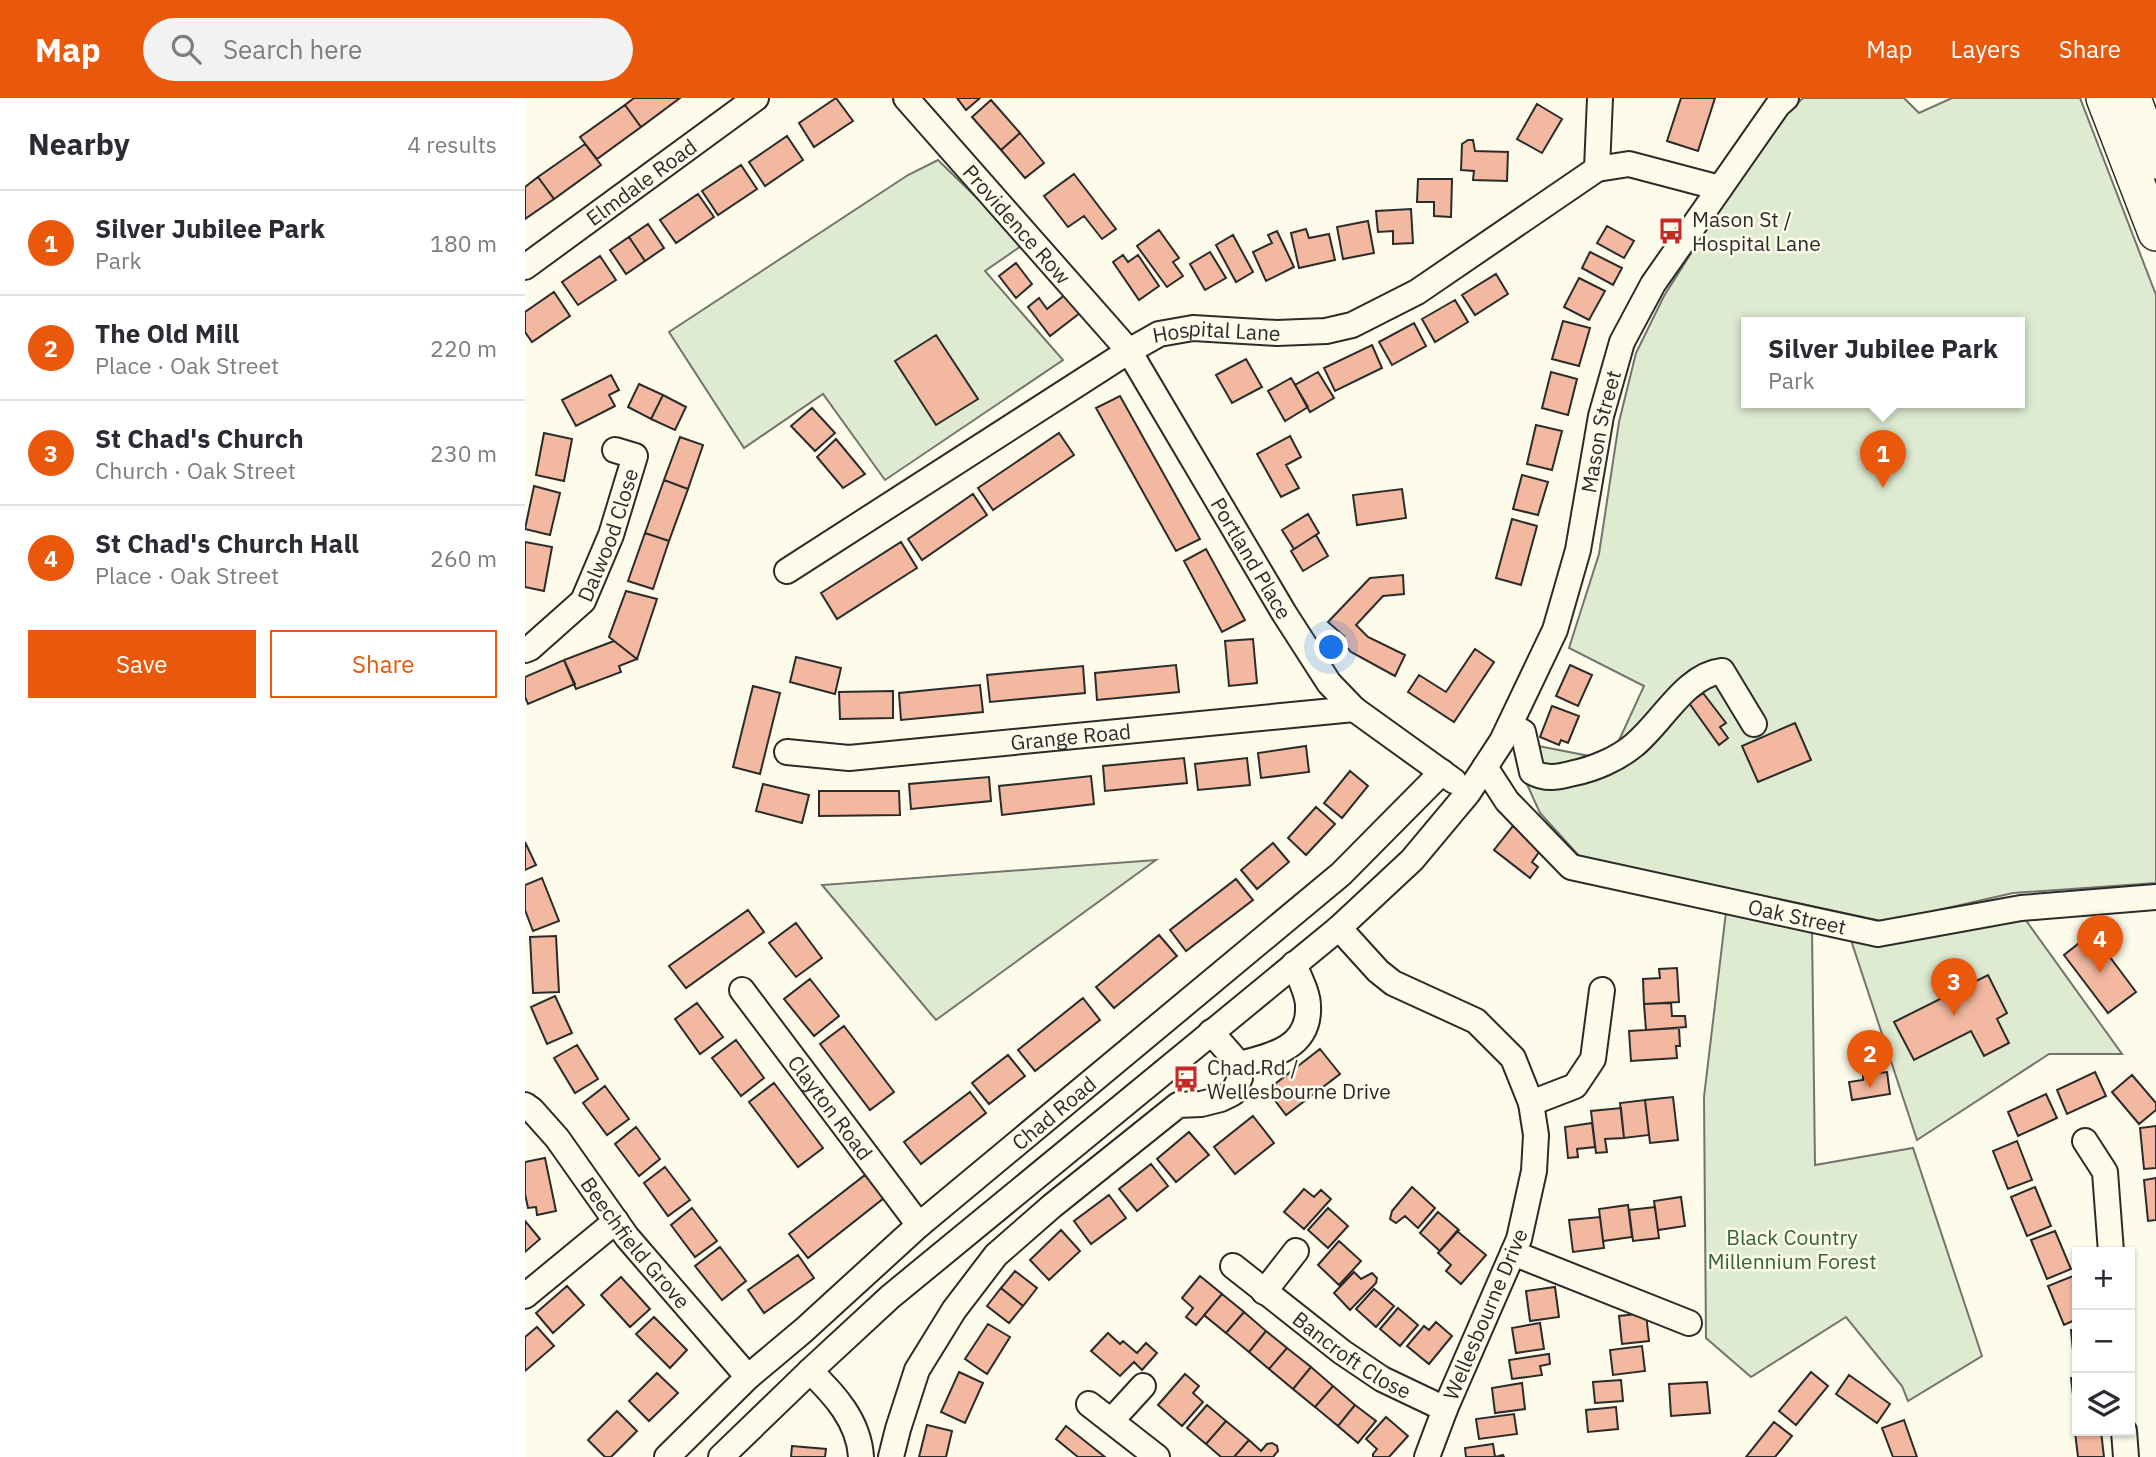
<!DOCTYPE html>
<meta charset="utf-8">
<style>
:root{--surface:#fff;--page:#f2f2f3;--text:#2b2b33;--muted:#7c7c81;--line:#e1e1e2;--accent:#ea580c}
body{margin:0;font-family:"IBM Plex Sans",sans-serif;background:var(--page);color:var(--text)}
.controls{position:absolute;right:21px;bottom:21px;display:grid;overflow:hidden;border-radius:0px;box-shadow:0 2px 5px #0004}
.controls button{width:63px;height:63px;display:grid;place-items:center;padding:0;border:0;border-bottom:2px solid var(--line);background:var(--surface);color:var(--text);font:35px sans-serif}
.you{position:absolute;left:807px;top:550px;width:24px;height:24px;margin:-18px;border:5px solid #fff;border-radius:50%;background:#1a73e8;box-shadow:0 0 0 10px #1a73e833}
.badge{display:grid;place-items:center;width:46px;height:46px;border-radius:50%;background:var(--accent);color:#fff;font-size:23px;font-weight:700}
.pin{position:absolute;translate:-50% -58px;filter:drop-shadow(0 2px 4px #0008)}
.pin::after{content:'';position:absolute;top:37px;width:24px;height:21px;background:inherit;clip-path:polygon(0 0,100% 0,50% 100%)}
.popup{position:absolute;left:1216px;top:219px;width:284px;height:91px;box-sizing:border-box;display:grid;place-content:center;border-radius:0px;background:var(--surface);filter:drop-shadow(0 2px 5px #0005);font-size:23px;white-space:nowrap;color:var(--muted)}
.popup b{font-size:26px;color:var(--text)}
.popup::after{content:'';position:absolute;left:50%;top:100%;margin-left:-14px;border:14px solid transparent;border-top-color:var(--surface)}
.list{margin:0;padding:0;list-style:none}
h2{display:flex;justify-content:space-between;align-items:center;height:91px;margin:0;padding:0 28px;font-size:30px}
h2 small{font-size:23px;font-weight:400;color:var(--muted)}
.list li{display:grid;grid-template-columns:46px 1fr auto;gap:21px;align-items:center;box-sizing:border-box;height:105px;padding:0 28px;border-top:2px solid var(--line)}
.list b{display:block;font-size:26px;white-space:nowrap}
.list p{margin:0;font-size:23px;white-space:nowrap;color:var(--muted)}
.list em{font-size:23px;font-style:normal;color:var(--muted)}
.actions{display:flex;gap:14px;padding:21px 28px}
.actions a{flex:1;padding:16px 0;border:2px solid var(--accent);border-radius:0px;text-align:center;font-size:24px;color:var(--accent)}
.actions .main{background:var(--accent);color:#fff}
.icon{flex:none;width:38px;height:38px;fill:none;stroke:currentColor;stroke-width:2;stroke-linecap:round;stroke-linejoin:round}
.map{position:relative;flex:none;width:1631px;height:1359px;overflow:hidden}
header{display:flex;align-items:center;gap:42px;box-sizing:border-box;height:98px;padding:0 35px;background:var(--accent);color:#fff}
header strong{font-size:33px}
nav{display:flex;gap:38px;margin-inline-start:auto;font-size:24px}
.search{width:490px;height:63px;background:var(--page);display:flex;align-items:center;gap:18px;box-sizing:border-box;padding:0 24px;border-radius:38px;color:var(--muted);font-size:26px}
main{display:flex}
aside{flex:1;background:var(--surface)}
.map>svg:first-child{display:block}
.green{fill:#deebd1;stroke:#74746e;stroke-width:2;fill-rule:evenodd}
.building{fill:#f2b8a0;stroke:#2b2b2b;stroke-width:2}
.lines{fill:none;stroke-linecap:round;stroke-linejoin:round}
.minor-casing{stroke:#2b2b2b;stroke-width:28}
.highway-casing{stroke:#2b2b2b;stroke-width:38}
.minor{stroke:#fdfbea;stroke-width:24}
.highway{stroke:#fdfbea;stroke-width:35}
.labels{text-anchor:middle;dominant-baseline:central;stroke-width:5;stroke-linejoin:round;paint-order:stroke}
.street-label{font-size:21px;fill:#2b2b2b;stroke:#fdfbea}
.poi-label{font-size:21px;fill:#2b2b2b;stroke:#fdfbea;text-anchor:start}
.park-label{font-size:21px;fill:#34623c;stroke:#fdfbea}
</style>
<header>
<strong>Map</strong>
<div class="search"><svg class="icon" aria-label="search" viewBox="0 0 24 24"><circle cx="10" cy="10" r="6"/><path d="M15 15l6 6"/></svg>Search here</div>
<nav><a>Map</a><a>Layers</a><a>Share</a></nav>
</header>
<main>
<aside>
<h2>Nearby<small>4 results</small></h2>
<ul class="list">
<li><span class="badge">1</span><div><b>Silver Jubilee Park</b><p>Park</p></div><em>180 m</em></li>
<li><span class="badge">2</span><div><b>The Old Mill</b><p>Place · Oak Street</p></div><em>220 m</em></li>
<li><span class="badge">3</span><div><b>St Chad's Church</b><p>Church · Oak Street</p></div><em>230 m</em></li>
<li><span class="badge">4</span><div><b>St Chad's Church Hall</b><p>Place · Oak Street</p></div><em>260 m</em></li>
</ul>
<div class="actions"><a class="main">Save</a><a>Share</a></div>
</aside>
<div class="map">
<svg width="1631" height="1359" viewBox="0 0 1631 1359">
<rect width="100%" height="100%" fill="#fdfbea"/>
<!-- green -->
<path class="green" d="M1278,0H1379L1394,15L1427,0H1555L1631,197V785L1488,795L1361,824L1055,759L1015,715L1000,682L1003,646L1085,662L1119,588L1044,550L1074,456L1094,324L1111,255L1139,198L1199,103L1263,14ZM1222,224H1494V304H1222Z
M413,62L499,146L460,173L538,262L360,382L298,296L219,350L144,234L383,77Z
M631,762L411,922L297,787Z
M1201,814L1287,832L1290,1067L1388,1050L1457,1258L1383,1303L1377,1288L1321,1219L1226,1279L1181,1240L1179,999Z
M1500,821L1597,956H1524L1392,1042L1325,839Z"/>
<!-- building -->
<path class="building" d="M109,0H155L116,29L100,7Z
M311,0L328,23L289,49L274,25Z
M432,0H455L441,12Z
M1156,0H1190L1173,53L1142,43Z
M466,2L495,35L476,52L447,19Z
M1012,6L1037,21L1017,55L992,41Z
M100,7L116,29L72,61L55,39Z
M495,35L519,65L500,80L476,52Z
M262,38L278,62L240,88L224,64Z
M943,42H948L950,53L983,54L982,83L948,82L949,73L936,72L937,46Z
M60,46L76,67L29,101L13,79Z
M216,67L232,91L193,117L177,93Z
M549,76L591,131L577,141L559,118L543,129L519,98Z
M13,79L29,101L0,121V89Z
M893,81H927L926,119L909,118V104H892Z
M173,96L189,119L151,145L135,122Z
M886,111L888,145L868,146V133L853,134L851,113Z
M843,123L849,155L818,161L812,129Z
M123,126L139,150L120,163L104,139Z
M1082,128L1109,143L1099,160L1072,145Z
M781,131L784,140L804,136L810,162L774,170L766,135Z
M634,132L654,160L648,164L658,178L642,189L612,148Z
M752,133L769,169L741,183L728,154L747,145L743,137Z
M708,137L728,174L711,184L691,147Z
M104,139L120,163L101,176L85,152Z
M685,154L701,180L680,192L665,166Z
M1065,154L1097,170L1088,187L1057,170Z
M598,157L603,164L613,157L634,188L614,202L588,164Z
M75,158L91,182L53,207L37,184Z
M491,165L507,186L491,200L474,178Z
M971,176L983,196L950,217L937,197Z
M1054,180L1080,193L1064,222L1039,209Z
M29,194L45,218L7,244L0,234V214Z
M541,196L555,215L525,238L503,209L514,200L522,211Z
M930,202L943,224L910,244L897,221Z
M1038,223L1065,230L1054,268L1027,261Z
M889,225L901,248L867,267L854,244Z
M411,237L453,301L411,327L370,263Z
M847,247L857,270L810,293L799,270Z
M721,261L737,289L707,305L691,277Z
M793,274L809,300L785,314L770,287Z
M1026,274L1052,281L1043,317L1017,310Z
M86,277L94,292L84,297L90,308L51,328L37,302Z
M766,280L783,309L760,323L743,293Z
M114,286L138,297L126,321L103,309Z
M138,297L161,309L150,332L126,321Z
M595,298L675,441L651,453L571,310Z
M287,310L310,335L290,353L266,328Z
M1011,327L1037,333L1027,372L1002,366Z
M19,335L47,341L39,383L11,377Z
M534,335L549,357L468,412L453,390Z
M765,338L776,359L761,367L774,390L756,399L732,356Z
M155,339L178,347L163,391L139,382Z
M311,341L340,376L318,390L292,359Z
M997,377L1023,384L1013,417L988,411Z
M139,382L163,391L144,443L120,435Z
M9,388L35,395L25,437L0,431Z
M877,391L881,420L832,427L828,397Z
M448,396L462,417L397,462L383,441Z
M783,416L794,435L769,451L757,432Z
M987,421L1012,428L996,487L971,480Z
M120,435L144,443L128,491L103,483Z
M791,437L803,458L778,473L766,453Z
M0,444L27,449L19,493L0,489Z
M376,444L392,470L312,521L296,495Z
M681,451L720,522L697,534L659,463Z
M878,477L879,496L858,498L831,527L843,539L880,557L870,578L826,554L815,542L819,538L803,524L845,480Z
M101,493L132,501L112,561L84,539Z
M728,541L732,585L704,588L700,543Z
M89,543L112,561L94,568L96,574L51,591L39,562Z
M950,551L969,564L929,624L883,594L894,577L921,594Z
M271,559L316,570L310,596L265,584Z
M39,562L50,586L3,606L0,599V579Z
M651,567L654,594L572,602L570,575Z
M1045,567L1067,577L1053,608L1031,598Z
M558,568L560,595L465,604L462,577Z
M455,587L458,614L376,622L374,595Z
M228,588L255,595L235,676L208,669Z
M368,593V620L315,621L314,594Z
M1178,595L1201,625L1195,629L1203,640L1194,647L1164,605Z
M1027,608L1054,618L1043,645L1036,642L1034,647L1015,639Z
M1270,625L1286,662L1233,684L1217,648Z
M781,648L784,674L736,680L733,655Z
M659,660L662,685L580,693L578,668Z
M722,660L725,687L673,692L670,666Z
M825,673L843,688L817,720L799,705Z
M566,678L569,706L477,717L474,688Z
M464,679L466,703L386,711L384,686Z
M238,686L284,697L277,725L231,713Z
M294,693H374L375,717L294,718Z
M791,709L810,726L781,757L763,740Z
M988,728L1017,750L1007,764L1013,769L1005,780L969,752Z
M0,744L11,767L0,772Z
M748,745L764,764L732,791L716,772Z
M17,780L34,823L8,833L0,812V787Z
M711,781L728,802L661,853L645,832Z
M223,812L239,834L161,890L144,868Z
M271,825L297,860L271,879L244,845Z
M1567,835L1611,894L1583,915L1539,857Z
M634,837L652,858L589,910L571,889Z
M31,838L34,894L8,895L5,839Z
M1152,870L1154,904L1119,906L1118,881L1135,880L1134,871Z
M1463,877L1482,915L1472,921L1484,945L1459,958L1446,933L1389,962L1369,924Z
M285,881L314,918L289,938L259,901Z
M30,898L47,935L22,946L6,909Z
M558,900L575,922L510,973L493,952Z
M172,905L198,939L175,956L150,921Z
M1146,905L1147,918H1160L1161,929L1121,932L1119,906Z
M319,928L369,994L345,1012L295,946Z
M1154,930L1155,948H1151L1152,960L1106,963L1104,933Z
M211,942L239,980L216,998L187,960Z
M52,947L73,981L50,995L29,960Z
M795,951L815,976L761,1017L742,992Z
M483,957L500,978L464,1006L447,985Z
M1362,974L1365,996L1327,1002L1324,984L1338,982V977Z
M1570,974L1581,998L1542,1016L1532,992Z
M1607,977L1631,1005V1012L1614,1026L1587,994Z
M249,985L298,1050L273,1069L224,1004Z
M80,988L104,1021L82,1037L58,1005Z
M445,994L461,1015L396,1066L379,1044Z
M1521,996L1532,1020L1493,1038L1483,1014Z
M1148,999L1153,1042L1125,1045L1120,1002Z
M1120,1002L1124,1037L1099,1040L1095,1005Z
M1096,1010L1099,1040L1080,1041L1082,1054L1071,1055L1066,1013Z
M728,1018L749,1045L710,1076L689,1049Z
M1067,1025L1070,1049L1052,1051L1053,1059L1043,1060L1040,1029Z
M1631,1028V1070L1619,1071L1615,1030Z
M111,1029L135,1061L114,1078L90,1046Z
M664,1034L684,1057L651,1084L632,1061Z
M1492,1043L1507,1082L1483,1091L1468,1053Z
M20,1060L31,1113L12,1117L11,1109L3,1110L0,1096V1064Z
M626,1066L643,1088L612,1113L594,1091Z
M140,1069L165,1102L143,1118L119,1085Z
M340,1077L359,1100L283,1160L264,1136Z
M1631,1080V1122L1623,1123L1619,1082Z
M887,1089L910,1110L893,1130L880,1118L871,1125L865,1121L867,1113Z
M1510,1089L1526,1128L1502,1138L1486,1099Z
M779,1091L789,1099L796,1092L806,1101L779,1131L759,1114Z
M584,1097L601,1120L566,1146L549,1123Z
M1156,1099L1160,1128L1133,1132L1129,1103Z
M1103,1107L1107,1139L1078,1143L1074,1111Z
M1130,1109L1134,1140L1108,1143L1104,1112Z
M167,1110L192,1143L170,1159L146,1127Z
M803,1110L823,1128L803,1150L783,1132Z
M913,1114L934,1132L915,1153L895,1135Z
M1075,1119L1079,1150L1048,1154L1044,1122Z
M0,1123L15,1141L0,1154Z
M536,1132L555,1153L524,1182L505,1162Z
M932,1133L961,1157L936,1186L921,1173L926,1167L913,1155Z
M1530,1133L1546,1171L1522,1181L1506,1142Z
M814,1143L836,1163L814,1187L793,1167Z
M195,1149L221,1183L197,1202L170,1168Z
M273,1157L289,1180L239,1215L223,1192Z
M490,1173L512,1190L498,1208L476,1190Z
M829,1174L836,1181L847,1175L852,1180L851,1185L825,1212L809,1195Z
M675,1178L697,1196L671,1227L661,1219L668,1210L657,1200Z
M1548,1178L1552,1190V1221L1539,1227L1523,1188Z
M96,1179L125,1211L105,1229L76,1197Z
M42,1188L59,1207L28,1235L11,1215Z
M1030,1189L1034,1219L1005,1223L1001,1193Z
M476,1190L498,1208L484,1225L462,1208Z
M849,1191L869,1208L851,1229L831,1211Z
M697,1196L719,1214L701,1235L679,1217Z
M873,1210L893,1227L875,1248L855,1231Z
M719,1214L741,1233L724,1254L701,1235Z
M1121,1215L1124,1243L1097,1246L1094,1218Z
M129,1219L162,1252L145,1270L111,1236Z
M911,1224L927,1238L904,1266L882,1248L899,1228L904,1232Z
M1015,1225L1019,1251L991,1255L987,1230Z
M463,1226L485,1239L462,1276L440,1261Z
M12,1229L29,1248L0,1273V1239Z
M1552,1231V1274H1550L1546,1232Z
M741,1233L762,1250L744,1271L724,1254Z
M583,1235L595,1246L598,1243L612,1255L621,1245L632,1255L617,1272L609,1264L595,1278L566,1253Z
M1117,1248L1120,1273L1088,1277L1085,1252Z
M762,1250L786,1269L768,1291L744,1271Z
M1024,1256L1025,1266L1015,1268L1017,1277L987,1281L984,1262Z
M786,1269L808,1288L790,1309L768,1291Z
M434,1274L458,1285L440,1325L416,1314Z
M1286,1274L1303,1288L1271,1327L1254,1313Z
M132,1275L153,1295L124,1323L104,1303Z
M660,1276L674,1288L668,1295L678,1304L657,1328L633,1307Z
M1324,1277L1365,1306L1352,1325L1311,1296Z
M1552,1279V1321L1551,1322L1546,1280Z
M1096,1282L1098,1303L1070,1305L1068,1284Z
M1182,1284L1185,1315L1146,1318L1144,1286Z
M997,1285L1000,1311L970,1315L967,1290Z
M808,1288L830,1307L813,1328L790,1309Z
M682,1307L701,1323L681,1346L662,1330Z
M830,1307L851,1323L833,1345L813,1328Z
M1091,1309L1093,1331L1063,1334L1061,1312Z
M92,1313L112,1333L86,1359H80L63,1342Z
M989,1316L992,1336L954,1341L951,1321Z
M861,1319L883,1338L864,1359H848V1356L852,1351L841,1341Z
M1379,1322L1392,1359H1368L1357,1330Z
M701,1323L724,1342L709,1359H696L681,1346Z
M1249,1324L1267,1338L1250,1359H1221Z
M402,1327L427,1333L421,1359H394Z
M541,1328L580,1359H553L531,1341Z
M1576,1333L1579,1359H1553L1550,1334Z
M724,1342L736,1353L742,1346L747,1345L752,1348L753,1353L748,1359H709Z
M968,1346L970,1359L978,1357L979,1359H941L940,1350Z
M267,1348L301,1351L300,1359H266Z"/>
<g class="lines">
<!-- minor casing -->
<g class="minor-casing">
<g id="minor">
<path id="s1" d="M381,0L604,253L759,515L804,585L829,611L929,683"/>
<path d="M1072,71L1104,66L1195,90"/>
<path id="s2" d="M0,169L231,0"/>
<path id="s3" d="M262,473L604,253L634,236L668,230L752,235L801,233L827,227L892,194L1072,71L1075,0"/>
<path id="s4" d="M0,552L5,550L58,503L86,437L110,358L90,352"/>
<path d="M985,627L998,634L1007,674C1021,682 1034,679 1049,675C1069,671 1092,661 1108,648C1136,626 1160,577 1197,573L1229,626"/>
<path id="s5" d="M262,654L324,660L829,611"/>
<path id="s6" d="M960,669L982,703L1046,769L1353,836L1496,810L1631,799"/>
<path d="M814,830L853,873L868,885L951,923L988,960L1006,1005L1011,1037L1009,1073L994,1141L920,1311L902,1359"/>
<path id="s7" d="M217,892L394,1127"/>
<path d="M714,966C746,958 785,950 783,908C783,895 774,879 769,866"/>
<path d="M1006,1005L1050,988L1068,961L1077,892"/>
<path id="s8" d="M0,1007L7,1012L32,1040L102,1139L223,1279"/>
<path d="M1560,1043L1580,1074L1586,1154"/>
<path d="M988,1155L1164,1225"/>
<path id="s9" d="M708,1168L817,1254L857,1281L920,1311"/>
<path d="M739,1194L771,1153"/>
<path d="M0,1198L91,1123"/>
<path d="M285,1273C309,1296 334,1323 336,1359"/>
<path d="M564,1306L632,1359"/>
<path d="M586,1323L618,1288"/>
<path d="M1599,1333L1601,1359"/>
<path id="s10" d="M142,1359L223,1279L279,1232L394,1127L816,776L917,674"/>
<path id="s11" d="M196,1359L285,1273L365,1199L814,830L887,762L943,695L977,643L1030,532L1053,452L1076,318L1097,244L1128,186L1253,7L1261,0"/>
<path d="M366,1359L373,1331L392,1272L429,1212L471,1157L527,1108L653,1007L676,1006L696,1001L708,995L715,980L714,966L686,934"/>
</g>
</g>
<!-- highway casing -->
<g class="highway-casing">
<path id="highway" d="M1579,0L1631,135
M1608,0L1631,63"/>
</g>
<!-- minor -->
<use href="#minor" class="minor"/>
<!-- highway -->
<use href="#highway" class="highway"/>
</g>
<!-- icons -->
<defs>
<g id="bus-bare" transform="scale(2.1)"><path d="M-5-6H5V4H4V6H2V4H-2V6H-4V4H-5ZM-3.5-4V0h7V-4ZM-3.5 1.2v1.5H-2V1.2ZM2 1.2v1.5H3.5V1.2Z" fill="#c62828" stroke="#fdfbea" stroke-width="2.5" paint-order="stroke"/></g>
</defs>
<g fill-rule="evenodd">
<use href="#bus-bare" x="1146" y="133"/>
<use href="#bus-bare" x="661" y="981"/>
</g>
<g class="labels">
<!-- street labels -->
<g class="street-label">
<text stroke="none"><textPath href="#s2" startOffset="144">Elmdale Road</textPath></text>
<text stroke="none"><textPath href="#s1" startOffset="168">Providence Row</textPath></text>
<text stroke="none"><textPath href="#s3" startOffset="499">Hospital Lane</textPath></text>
<text stroke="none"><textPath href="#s11" startOffset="1390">Mason Street</textPath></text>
<text stroke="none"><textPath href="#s4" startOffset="147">Dalwood Close</textPath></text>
<text stroke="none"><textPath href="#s1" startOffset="578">Portland Place</textPath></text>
<text stroke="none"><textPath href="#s5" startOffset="285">Grange Road</textPath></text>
<text stroke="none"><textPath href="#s6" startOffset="364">Oak Street</textPath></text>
<text stroke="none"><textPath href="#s7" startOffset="147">Clayton Road</textPath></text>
<text stroke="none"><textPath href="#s10" startOffset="518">Chad Road</textPath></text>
<text stroke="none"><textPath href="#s8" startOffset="177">Beechfield Grove</textPath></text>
<text transform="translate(960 1216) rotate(-67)">Wellesbourne Drive</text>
<text stroke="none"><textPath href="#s9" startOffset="149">Bancroft Close</textPath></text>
</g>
<!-- poi labels -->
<g class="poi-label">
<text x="1167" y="121">Mason St /<tspan x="1167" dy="24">Hospital Lane</tspan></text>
<text x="682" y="969">Chad Rd /<tspan x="682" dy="24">Wellesbourne Drive</tspan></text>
</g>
<!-- park labels -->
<g class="park-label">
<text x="1267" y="1139">Black Country<tspan x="1267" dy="24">Millennium Forest</tspan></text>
</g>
</g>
</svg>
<div class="controls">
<button>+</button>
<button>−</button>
<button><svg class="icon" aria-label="layers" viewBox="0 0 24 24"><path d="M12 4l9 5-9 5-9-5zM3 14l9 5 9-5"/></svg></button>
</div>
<div class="you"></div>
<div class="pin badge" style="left:1358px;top:390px">1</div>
<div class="popup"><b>Silver Jubilee Park</b>Park</div>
<div class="pin badge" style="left:1345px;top:990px">2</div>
<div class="pin badge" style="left:1429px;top:918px">3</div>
<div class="pin badge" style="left:1575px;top:875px">4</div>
</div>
</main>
